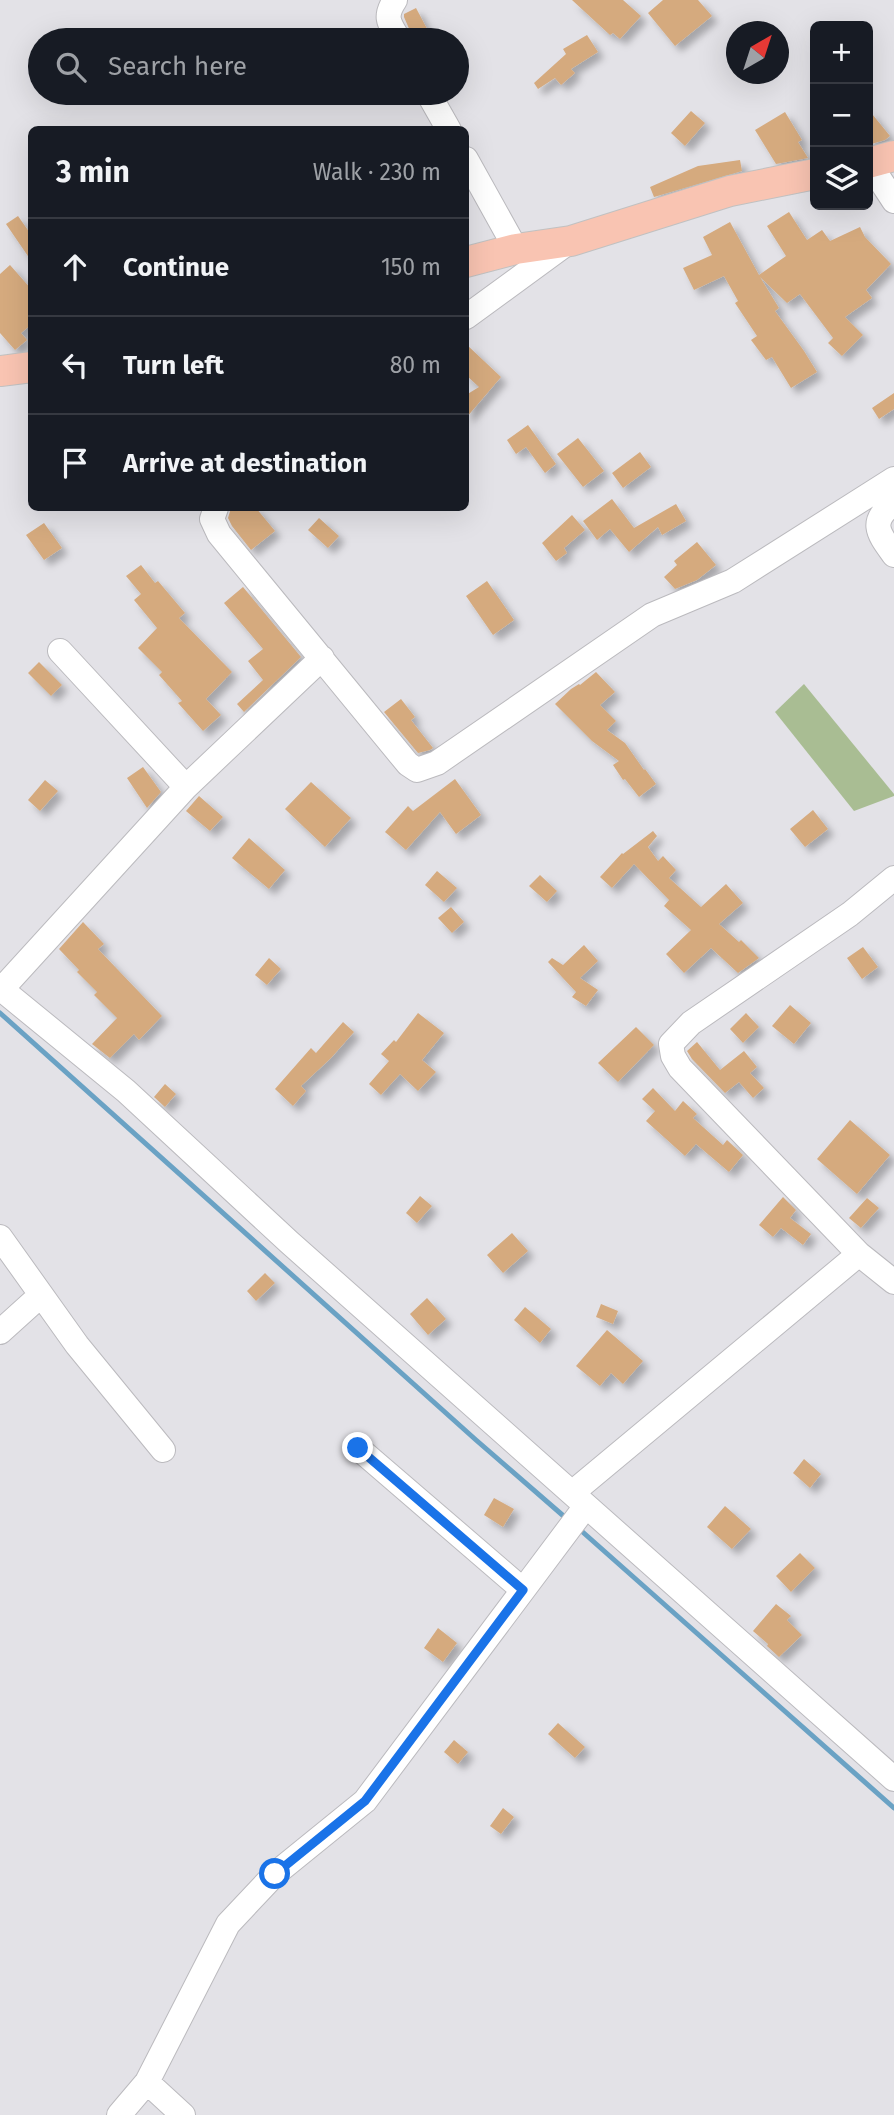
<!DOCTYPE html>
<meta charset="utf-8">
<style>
:root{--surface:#171b24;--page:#242831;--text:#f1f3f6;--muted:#9ea1a6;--line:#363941}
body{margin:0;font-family:"Fira Sans",sans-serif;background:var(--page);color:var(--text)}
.controls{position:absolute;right:21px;top:21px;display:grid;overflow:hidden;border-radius:10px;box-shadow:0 7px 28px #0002}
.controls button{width:63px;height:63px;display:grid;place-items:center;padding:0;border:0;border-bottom:2px solid var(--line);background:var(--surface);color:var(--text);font:35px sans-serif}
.compass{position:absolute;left:726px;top:21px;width:63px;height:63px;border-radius:50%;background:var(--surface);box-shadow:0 7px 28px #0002;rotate:39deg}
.stop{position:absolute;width:21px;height:21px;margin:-16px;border:5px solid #1a73e8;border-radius:50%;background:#fff}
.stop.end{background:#1a73e8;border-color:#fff;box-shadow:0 2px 7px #0008}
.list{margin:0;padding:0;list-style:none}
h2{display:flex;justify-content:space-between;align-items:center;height:91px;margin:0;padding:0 28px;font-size:30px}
h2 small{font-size:23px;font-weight:400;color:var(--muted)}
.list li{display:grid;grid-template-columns:46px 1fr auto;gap:21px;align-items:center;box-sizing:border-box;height:98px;padding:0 28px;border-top:2px solid var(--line)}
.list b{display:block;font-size:26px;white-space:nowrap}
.list em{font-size:23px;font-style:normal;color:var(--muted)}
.icon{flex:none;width:38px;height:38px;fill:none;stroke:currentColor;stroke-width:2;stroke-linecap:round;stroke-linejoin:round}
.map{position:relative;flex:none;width:894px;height:2115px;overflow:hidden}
.search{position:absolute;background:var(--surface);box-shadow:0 7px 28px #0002;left:28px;top:28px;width:441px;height:77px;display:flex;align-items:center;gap:18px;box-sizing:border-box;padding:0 24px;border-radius:38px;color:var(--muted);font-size:26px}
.panel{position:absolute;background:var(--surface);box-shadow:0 7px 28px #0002;left:28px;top:126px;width:441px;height:385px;border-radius:10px}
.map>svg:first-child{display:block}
.green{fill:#a9bd93}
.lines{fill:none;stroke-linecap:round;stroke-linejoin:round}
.stream{stroke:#6aa2c4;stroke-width:5}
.building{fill:#d5aa7e;filter:url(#shadow)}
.minor-casing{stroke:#bbbabe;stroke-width:26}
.major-casing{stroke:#c1c1c1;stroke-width:32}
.minor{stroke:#fff;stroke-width:24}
.major{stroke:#f9c4b2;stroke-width:30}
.route{stroke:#1a73e8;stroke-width:9}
</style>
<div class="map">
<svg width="894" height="2115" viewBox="0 0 894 2115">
<defs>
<filter id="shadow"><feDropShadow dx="6" dy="6" stdDeviation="3.5" flood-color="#0004"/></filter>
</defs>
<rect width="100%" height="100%" fill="#e3e2e7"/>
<!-- green -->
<path class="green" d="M804,684L894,794V796L854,811L775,712Z"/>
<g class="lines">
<!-- stream -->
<path class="stream" d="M0,1013L476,1440L567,1519
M577,1527L894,1808"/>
</g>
<!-- building -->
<path class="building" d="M572,0H623L641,16L620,39L613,33L610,35Z
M663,0H698L712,16L675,46L648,13Z
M416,8L433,40H414L404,17V14Z
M587,35L598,52L571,69L575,73L561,85L555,78L538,89L534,83L566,54L563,49Z
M868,109L890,136L885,140L868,145Z
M691,111L705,123L685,146L671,133Z
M785,112L802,140L798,142L808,158L776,164L755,130Z
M740,160L742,171L654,197L650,187L698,166Z
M789,212L807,240L822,230L830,241L860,227L865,237L891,264L866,290L872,298L845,317L863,335L842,356L828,343L833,338L800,294L787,303L760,277L779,308L775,311L804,351L817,372L791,388L772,357L766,360L751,340L757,336L735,303L738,301L724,276L694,290L683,268L712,255L703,237L730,222L759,275L786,256L767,226Z
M18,216L32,236V262L6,224Z
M10,265L32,290V324L21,333L27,340L15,350L0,333V274Z
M466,344L501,377L466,418V395L479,387L466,375Z
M894,393V409L879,419L872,408Z
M528,425L556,464L545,473L526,447L516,454L507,440Z
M578,438L604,471L583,487L557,454Z
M640,452L651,467L623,488L612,473Z
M612,499L634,528L676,504L686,521L662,535L658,527L629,552L610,529L597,540L583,521Z
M231,508H256L275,531L251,550L232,526L228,518Z
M572,515L585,530L564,548L567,553L556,561L542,543Z
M319,518L339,536L328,548L308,530Z
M44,523L62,548L44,560L26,535Z
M697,542L716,565L697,580L675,589L664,577L677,565L674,561Z
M141,565L155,583L158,581L185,613L179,618L232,672L206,699L221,715L203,731L178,703L182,701L159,675L162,672L138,648L157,628L134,600L141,594L126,576Z
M487,581L514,620L493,635L466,596Z
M243,587L301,657L244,712L237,704L263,680L248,661L263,649L224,603Z
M39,662L62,685L51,696L28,673Z
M596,672L615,692L600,705L616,721L607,730L625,743L644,770L645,769L656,784L639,797L625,779L623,780L613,765L619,761L592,741L555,704L571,689L579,684L580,685Z
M401,699L415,717L411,720L433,748L430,750L418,753L384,712Z
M143,767L161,792L147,808L127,778Z
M455,779L481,815L456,834L440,812L406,850L385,832L408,806L413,811Z
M45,780L58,791L40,811L28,800Z
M311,782L351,818L325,847L285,809Z
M199,796L223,817L210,831L186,811Z
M813,810L828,829L805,847L790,829Z
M653,831L657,836L648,847L658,861L663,856L676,870L669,878L701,907L726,884L743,903L719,924L739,942L741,940L759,958L738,973L711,948L684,973L666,954L691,930L664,906L669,900L634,864L612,888L600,877L622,853L623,854Z
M249,838L285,870L269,889L232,858Z
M437,871L457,888L444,902L425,885Z
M540,875L557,891L547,902L529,886Z
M451,907L464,922L452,933L438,918Z
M83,922L104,944L98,949L162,1016L139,1040L134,1034L110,1058L92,1044L117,1018L94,995L97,992L77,972L79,970L59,949Z
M584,945L598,961L580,978L598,990L586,1006L572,997L576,992L548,962L552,958L563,965Z
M863,947L878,967L862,979L847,958Z
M269,958L281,969L267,985L255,975Z
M790,1005L811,1023L794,1044L772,1026Z
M418,1013L444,1033L422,1060L436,1072L418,1091L400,1074L381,1095L369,1084L389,1061L381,1054L394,1040L396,1042Z
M746,1013L759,1027L743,1043L730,1029Z
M343,1022L354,1032L331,1058L301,1086L306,1091L293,1106L275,1089L311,1048L316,1053Z
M636,1027L654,1045L618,1082L598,1063Z
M697,1042L720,1070L744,1051L757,1067L750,1073L764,1088L753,1098L739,1082L725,1093L692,1059L687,1051Z
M165,1084L176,1094L165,1107L154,1097Z
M653,1088L675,1111L683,1101L697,1114L693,1118L723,1145L727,1140L743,1155L729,1172L696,1144L685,1156L646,1121L655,1111L642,1099Z
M850,1120L890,1155L857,1194L817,1159Z
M420,1196L432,1206L417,1223L406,1213Z
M783,1197L796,1210L790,1218L811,1234L803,1245L781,1228L773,1237L759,1225Z
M867,1198L879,1208L861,1228L849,1218Z
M512,1233L528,1251L503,1273L487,1255Z
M265,1273L275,1283L256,1301L247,1291Z
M427,1298L446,1319L428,1335L410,1314Z
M601,1304L618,1311L613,1324L596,1317Z
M525,1307L551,1329L540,1343L514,1320Z
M607,1330L643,1361L623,1384L611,1373L600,1386L576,1366Z
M804,1459L821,1474L810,1488L793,1473Z
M494,1498L514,1509L503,1527L484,1515Z
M725,1506L751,1529L732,1549L707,1527Z
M800,1553L815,1568L791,1592L776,1576Z
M776,1604L791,1616L787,1620L802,1635L779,1657L767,1646L768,1644L753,1631Z
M438,1628L457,1643L443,1662L424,1648Z
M558,1723L585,1747L575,1758L548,1734Z
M454,1740L468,1752L458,1764L444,1752Z
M503,1808L514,1817L501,1834L490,1826Z"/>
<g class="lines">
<!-- minor casing -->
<g class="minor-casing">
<path id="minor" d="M395,0C383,18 390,24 399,40
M428,93L449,130
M466,159L516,249
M869,163L894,201
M466,317L570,241
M894,503C868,522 879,534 894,555
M216,508L212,519L219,534L408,764L417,770L437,763L652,615L733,581L894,479
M60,651L186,787
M0,988L126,1091L289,1242L894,1779
M0,991L186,787L322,658
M0,1237L77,1345L163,1450
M859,1254L894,1282
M0,1332L41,1295
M358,1448L523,1590
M572,1493L859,1254L680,1068L673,1056L671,1044L691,1023L850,914L894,878
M147,2082L183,2115
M119,2115L147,2082L228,1924L275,1874L365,1801L586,1506"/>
</g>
<!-- major casing -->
<g class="major-casing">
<path id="major" d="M868,163L894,156
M466,262L516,249L571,241L730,191L815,174
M0,371L32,367"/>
</g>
<!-- minor -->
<use href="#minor" class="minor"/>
<!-- major -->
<use href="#major" class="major"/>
</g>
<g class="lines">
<!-- route -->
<path class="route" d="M275,1874L365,1801L523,1590L358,1448"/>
</g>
</svg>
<div class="controls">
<button>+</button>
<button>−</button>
<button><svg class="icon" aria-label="layers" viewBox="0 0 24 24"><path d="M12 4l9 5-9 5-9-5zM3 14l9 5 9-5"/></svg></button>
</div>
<svg class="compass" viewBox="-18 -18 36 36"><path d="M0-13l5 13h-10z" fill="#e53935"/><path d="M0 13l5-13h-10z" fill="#9ea1a6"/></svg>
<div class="stop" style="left:275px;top:1874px"></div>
<div class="stop end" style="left:358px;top:1448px"></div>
<div class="search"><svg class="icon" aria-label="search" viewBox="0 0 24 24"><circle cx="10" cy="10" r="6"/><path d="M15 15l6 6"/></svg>Search here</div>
<section class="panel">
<h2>3 min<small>Walk · 230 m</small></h2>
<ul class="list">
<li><svg class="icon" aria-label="ahead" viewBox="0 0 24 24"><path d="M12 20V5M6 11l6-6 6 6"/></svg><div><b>Continue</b></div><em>150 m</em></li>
<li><svg class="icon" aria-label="left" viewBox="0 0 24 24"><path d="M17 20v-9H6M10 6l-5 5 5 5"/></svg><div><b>Turn left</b></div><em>80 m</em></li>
<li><svg class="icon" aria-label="arrive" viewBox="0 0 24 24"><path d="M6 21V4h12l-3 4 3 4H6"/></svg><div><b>Arrive at destination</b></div></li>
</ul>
</section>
</div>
